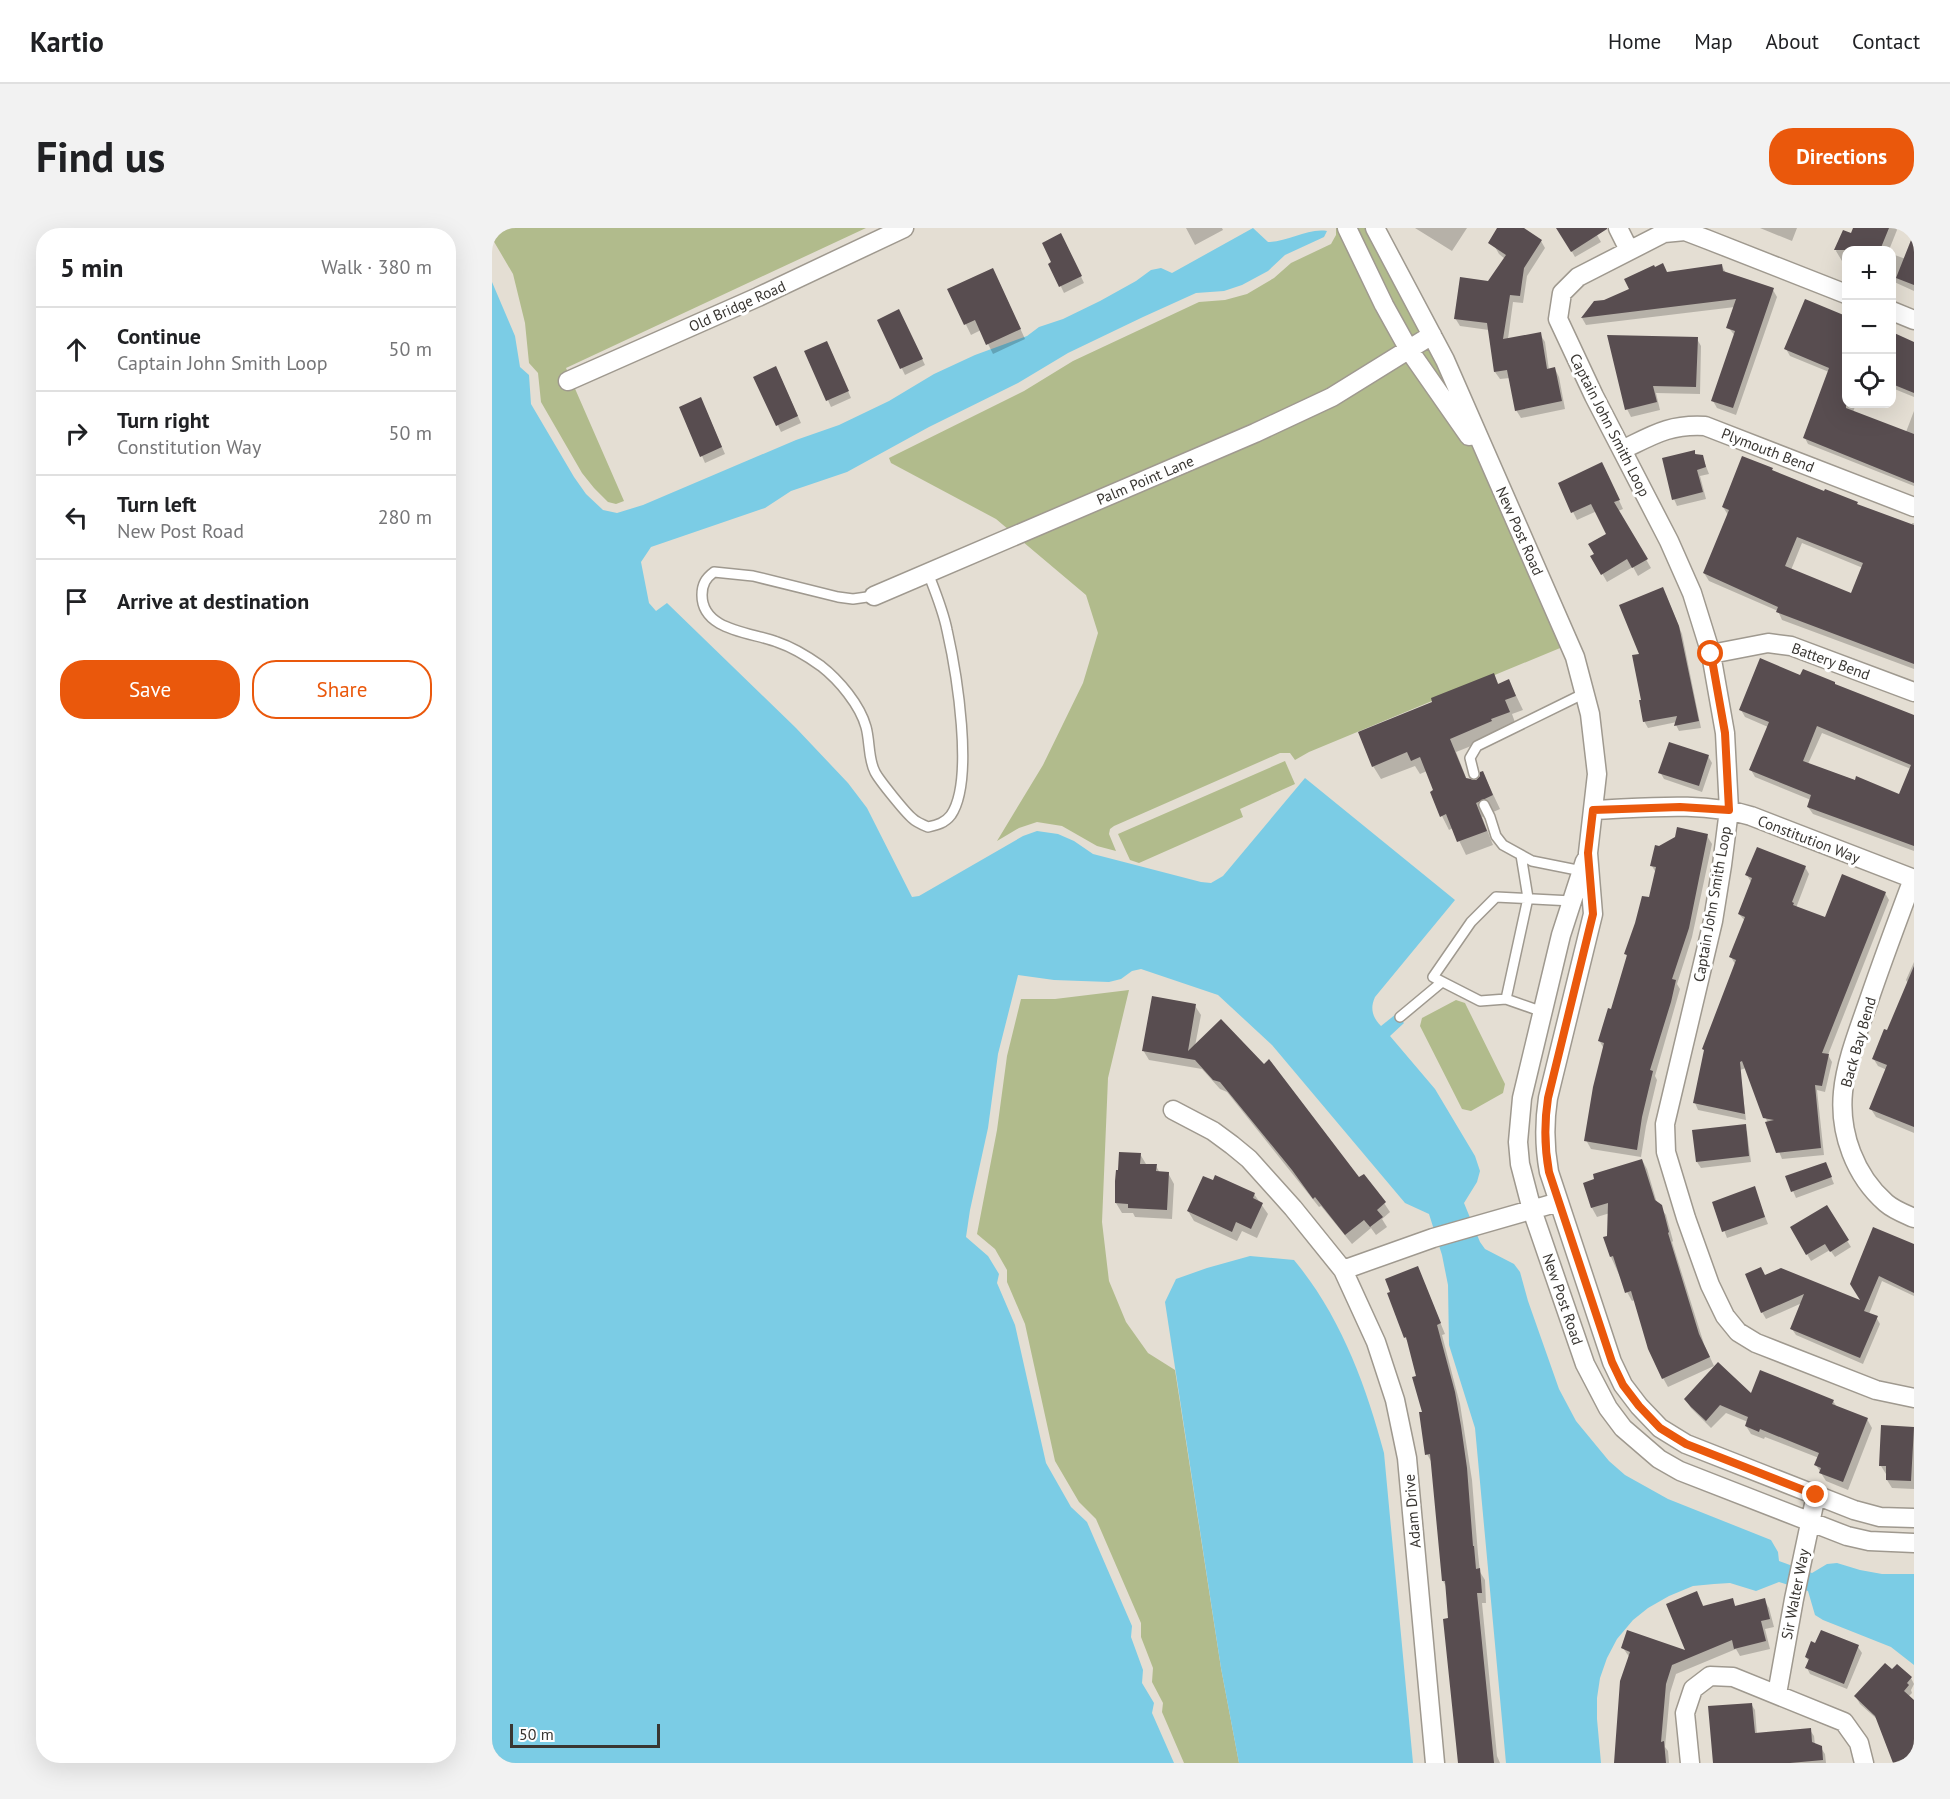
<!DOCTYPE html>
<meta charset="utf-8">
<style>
:root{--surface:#fff;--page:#f2f2f2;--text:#202124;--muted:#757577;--line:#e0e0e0;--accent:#ea580c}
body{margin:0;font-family:"PT Sans",sans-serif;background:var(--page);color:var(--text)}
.controls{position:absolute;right:18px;top:18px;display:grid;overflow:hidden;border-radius:12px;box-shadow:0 6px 24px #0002}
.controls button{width:54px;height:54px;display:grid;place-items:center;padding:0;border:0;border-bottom:2px solid var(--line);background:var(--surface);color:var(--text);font:30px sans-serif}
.scale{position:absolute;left:18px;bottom:15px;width:150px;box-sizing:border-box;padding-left:6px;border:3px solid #393632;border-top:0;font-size:16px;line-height:21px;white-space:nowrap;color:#393632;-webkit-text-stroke:4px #fff;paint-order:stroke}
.stop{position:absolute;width:18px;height:18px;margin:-14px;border:4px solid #ea580c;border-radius:50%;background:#fff}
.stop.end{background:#ea580c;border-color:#fff;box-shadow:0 2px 6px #0008}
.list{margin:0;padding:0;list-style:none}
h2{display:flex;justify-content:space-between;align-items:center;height:78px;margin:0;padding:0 24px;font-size:26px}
h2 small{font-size:20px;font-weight:400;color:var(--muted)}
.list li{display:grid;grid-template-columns:39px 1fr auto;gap:18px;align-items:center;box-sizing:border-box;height:84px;padding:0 24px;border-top:2px solid var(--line)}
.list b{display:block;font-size:22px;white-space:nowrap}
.list p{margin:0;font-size:20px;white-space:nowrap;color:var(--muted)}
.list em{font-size:20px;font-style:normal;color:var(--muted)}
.actions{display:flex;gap:12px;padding:18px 24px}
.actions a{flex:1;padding:14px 0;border:2px solid var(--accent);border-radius:24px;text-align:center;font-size:21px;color:var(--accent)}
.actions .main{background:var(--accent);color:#fff}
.icon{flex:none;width:33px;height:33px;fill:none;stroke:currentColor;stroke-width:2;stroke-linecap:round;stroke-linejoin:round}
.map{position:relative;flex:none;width:1422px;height:1535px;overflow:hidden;border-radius:24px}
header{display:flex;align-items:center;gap:36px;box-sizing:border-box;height:84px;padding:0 30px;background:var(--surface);border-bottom:2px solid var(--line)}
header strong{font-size:28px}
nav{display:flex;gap:33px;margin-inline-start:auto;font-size:21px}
.intro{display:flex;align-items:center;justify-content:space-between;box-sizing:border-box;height:144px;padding:0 36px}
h1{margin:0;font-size:42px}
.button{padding:15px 27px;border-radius:24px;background:var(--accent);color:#fff;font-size:21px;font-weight:700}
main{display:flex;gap:36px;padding:0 36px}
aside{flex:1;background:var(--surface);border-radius:24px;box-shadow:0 6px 24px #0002}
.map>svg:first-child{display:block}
.green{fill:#b1bb8c}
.water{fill:#7bcce5}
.shadow{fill:#0003;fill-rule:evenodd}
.building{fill:#584d50;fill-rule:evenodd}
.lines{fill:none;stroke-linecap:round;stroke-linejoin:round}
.service-casing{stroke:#9f998f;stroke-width:12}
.minor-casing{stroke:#9f998f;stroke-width:21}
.service{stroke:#fff;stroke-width:9}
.minor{stroke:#fff;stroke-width:18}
.route{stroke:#ea580c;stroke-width:8}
.labels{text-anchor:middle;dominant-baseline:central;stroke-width:6;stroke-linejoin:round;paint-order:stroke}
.street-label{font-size:15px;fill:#393632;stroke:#fff}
</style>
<header>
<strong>Kartio</strong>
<nav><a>Home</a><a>Map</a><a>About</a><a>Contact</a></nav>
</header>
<div class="intro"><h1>Find us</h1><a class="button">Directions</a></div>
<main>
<aside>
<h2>5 min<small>Walk · 380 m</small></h2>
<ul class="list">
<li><svg class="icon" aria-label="ahead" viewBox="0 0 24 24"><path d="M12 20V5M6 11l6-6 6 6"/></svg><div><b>Continue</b><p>Captain John Smith Loop</p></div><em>50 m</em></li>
<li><svg class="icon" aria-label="right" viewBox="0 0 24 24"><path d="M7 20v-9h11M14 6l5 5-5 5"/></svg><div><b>Turn right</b><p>Constitution Way</p></div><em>50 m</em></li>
<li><svg class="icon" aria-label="left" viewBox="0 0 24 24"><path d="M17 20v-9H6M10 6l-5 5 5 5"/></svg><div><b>Turn left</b><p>New Post Road</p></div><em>280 m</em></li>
<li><svg class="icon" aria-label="arrive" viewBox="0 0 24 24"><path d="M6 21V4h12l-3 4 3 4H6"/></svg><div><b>Arrive at destination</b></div></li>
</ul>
<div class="actions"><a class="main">Save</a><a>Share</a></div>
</aside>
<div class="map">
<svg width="1422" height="1535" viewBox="0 0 1422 1535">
<rect width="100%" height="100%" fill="#e4ded3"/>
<!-- green -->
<path class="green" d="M0,0H374L74,140L132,273L124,276L116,274L102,260L90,245L49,174L46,145L37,135L33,95L21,46L1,12Z
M844,0H881L1085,413L817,524L803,532L798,525H788L622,598L618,601L617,606L624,623L605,618L570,598L545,594L527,600L505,613L551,537L591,455L606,405L594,367L504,291L399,235L397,230L532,163L581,133L707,74L733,72L755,66L782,50L799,35L839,16L844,7Z
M793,533L803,556L748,581L751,589L647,635L638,632L626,606Z
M637,762L616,850L610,994L617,1053L634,1094L656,1125L683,1142L729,1440L747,1535H692L670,1484L671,1475L660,1454L661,1440L649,1409V1395L604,1291L587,1274L563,1233L533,1096L515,1054V1042L503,1021L485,1006L505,902L515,828L529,771H563Z
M964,772L973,775L1013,856L1011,865L979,883L970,881L928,798L930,790Z"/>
<!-- water -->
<path class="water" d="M761,0L776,14C796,14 815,0 835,3L832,9L793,27L776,43L750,57L732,63L704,65L651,89L576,125L526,155L437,199L355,244L299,263L273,280L159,319L149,334L157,375L164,383L175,375L304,500L356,555L375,580L420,669L427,668L531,608L545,603L566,606L582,613L601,626L709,654L719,655L731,648L813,550L963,672L883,769C878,780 880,789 889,798L904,786L912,795L898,808L943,861L983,928L988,943L985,954L972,975L988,1014L993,1021L1022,1036L1028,1044L1036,1073L1067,1161L1084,1193L1117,1233L1133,1247L1176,1271L1279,1312L1286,1324L1287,1333L1320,1345L1335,1336L1345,1335L1368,1342L1390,1346H1422V1437L1399,1419L1331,1392L1323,1387L1316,1363L1287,1354L1264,1363L1238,1355L1222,1356L1201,1358L1177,1368L1156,1380L1141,1392L1125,1411L1115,1430L1108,1450L1105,1470V1491L1109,1535H1014L983,1200L957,1117L956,1057L950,1027L937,986L913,975L780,817L726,767L649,741L640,743L629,751L617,754L562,752L526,747L506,826L496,900L478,982L474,1009L496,1028L507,1046L505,1055L523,1097L554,1235L579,1279L595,1294L640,1398L639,1409L651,1442L650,1455L662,1475L660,1485L682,1535H0V54L23,108L28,139L37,147L39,176L82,249L94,266L111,282L125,285L151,277L304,212L347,197L397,173L442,146L483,127L535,108L547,99L571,91L608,73L644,53L659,42L669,40L680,45Z
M758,1028L802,1032C848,1087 874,1157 892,1225L921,1535H747L729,1440L673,1074L684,1051L715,1040Z"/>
<!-- shadow -->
<path class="shadow" d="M694,0H730L731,2L703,17Z
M923,0H975L960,23Z
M1007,0H1029L1049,13L1053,20L1035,48L1031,75L1021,74L1016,111L1048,106L1053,114L1057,142L1063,141L1067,149L1073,181L1029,190L1024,182L1018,150L1008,151L1003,144L997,102L968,98L963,90L997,55L1013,31L1007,26L999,12Z
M1066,0H1101L1109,14L1083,29Z
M1268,0H1305L1300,13Z
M1363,0H1404L1405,2L1397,22H1354V35L1350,33L1344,23L1352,3L1360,7Z
M572,13L592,55L572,65L558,36Z
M1400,26L1422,34V63L1400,53Z
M1230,38L1234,45L1281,62L1285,69L1244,187L1225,180L1221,173L1243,108L1236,99L1243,79L1094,97L1090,90L1103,75L1112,73L1175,45Z
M506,52L533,111L501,126L489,102L479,107L457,62Z
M1313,73L1354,89V176H1364L1361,184L1414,204L1422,183V258L1316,216L1313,210L1337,144L1298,128L1294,121Z
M410,89L433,137L413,147L387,93Z
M1400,107L1422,116V169L1400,160Z
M1205,111L1209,118L1208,166L1164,165L1168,182L1139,189L1135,181Z
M338,121L359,170L339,179L314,124Z
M287,146L309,195L289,204L263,149Z
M209,171L233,226L213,235L189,179Z
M1202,223L1204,227L1210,228L1217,246L1208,248L1214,271L1185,278L1182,271Z
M1280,242L1281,245L1364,275L1366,278L1419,298L1420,295H1422V441L1290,392L1286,383L1217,353L1212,345L1236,287L1231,279ZM1310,315L1371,340L1360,367L1299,342Z
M1114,244L1131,281L1126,283L1159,340L1146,348L1141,339L1115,354L1100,328L1104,326L1116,306L1105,283L1085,292L1081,284Z
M1174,367L1190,406L1209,500L1187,503L1184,497L1185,494L1156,500L1152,493L1149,427Z
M1001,446L1007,457L1017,453L1031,482L1020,486L1024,497L1007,507L964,524L975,552L985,554L991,545L1008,581L990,589L1001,617L974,627L961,600L957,602L950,588L940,564L943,563L935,543L928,546L923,538L889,551L881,538L942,475Z
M1397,480L1422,489V623L1321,586L1316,579L1319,572L1263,549L1259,542L1276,499L1253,489L1249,482ZM1330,505L1419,541L1408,568L1316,536Z
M1216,528L1220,535L1210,564L1172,551L1168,544Z
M1215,608L1220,616L1200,709L1185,756L1188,761L1163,848L1165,852L1154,898L1149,929L1099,921L1094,912L1112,821L1107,812L1120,783L1135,729L1134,726L1158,671L1164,645L1160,638Z
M1313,639L1317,646L1304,680L1334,691L1393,665L1397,672L1336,827L1340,834L1333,864L1325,862L1332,927L1290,931L1254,840L1248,842L1254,892L1206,882L1203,875L1243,736L1239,729L1253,693L1247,686L1259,654L1255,647Z
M1422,734V905L1384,889L1379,881L1395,842L1386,838L1381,830L1396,804L1416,755L1414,752Z
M703,778L709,787L703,818L867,951L892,975L898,984L890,991L895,999L884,1007L879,1000L860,1016L829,978L827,979L735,864L728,861L710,841L657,832L651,822Z
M1251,897L1255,904L1259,934L1209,940L1205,934Z
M648,926L654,936L664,938L668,945H676L682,956L680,991L643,989L641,985H630L624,975Z
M1150,932L1155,941L1165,975L1174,987L1181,1013L1180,1014L1212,1116L1222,1138L1176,1159L1171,1150L1143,1072L1140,1073L1135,1064L1119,1029L1117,1009L1118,985L1105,989L1100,980L1093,956Z
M1334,936L1342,956L1304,970L1295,949Z
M1262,960L1276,996L1235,1010L1222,975Z
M762,966L776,986L765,1010L750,1003L745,1013L702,993L696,983Z
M1334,979L1359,1019L1343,1029L1338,1022L1319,1033L1300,1000Z
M1422,1020V1068L1390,1053L1377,1086L1384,1089L1388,1096L1371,1136L1304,1107L1300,1101L1310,1075L1274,1091L1270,1084L1273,1049L1371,1075L1360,1056Z
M926,1040L953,1106L950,1107L968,1176L980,1252L986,1326L988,1344L993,1352L994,1375H990L1005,1528L1008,1535H967L955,1360L951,1353L940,1235L935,1226L932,1185L926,1149L917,1116L913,1109Z
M1259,1168L1341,1173L1345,1179L1375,1191L1380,1200L1356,1262L1334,1253L1324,1237L1327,1230L1273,1209L1272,1211L1259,1206L1254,1198L1256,1194L1234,1185L1219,1200L1199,1180L1194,1172Z
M1391,1199L1422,1200V1261L1400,1260L1395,1252L1396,1246H1394L1389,1238Z
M1240,1372L1244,1379L1272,1372L1277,1380L1282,1399L1273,1401L1278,1421L1248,1428L1244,1421L1184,1446L1178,1465L1173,1519L1176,1523L1177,1535H1123L1138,1430L1131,1420L1195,1425L1209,1373L1212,1379Z
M1330,1404L1366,1419L1370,1425L1355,1461L1318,1446L1315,1440L1317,1434L1314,1429L1324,1417Z
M1400,1444L1419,1450L1422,1456L1419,1462L1420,1465L1416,1469L1422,1474V1535H1402L1387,1493L1368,1476L1364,1469Z
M1259,1476L1263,1482L1265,1507L1318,1502L1322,1508L1323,1517L1329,1520L1333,1526L1334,1535H1222Z"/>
<!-- building -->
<path class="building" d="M1005,0H1032L1050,12L1032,40L1028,68L1018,67L1011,111L1049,104L1055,141L1063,139L1070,173L1023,183L1015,142L1002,144L995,95L962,91L968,49L996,53L1014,27L996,15Z
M1064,0H1115V1L1079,24Z
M1361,0H1397L1388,22H1342L1351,2L1359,5Z
M569,5L590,48L567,59L556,36L559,34L550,15Z
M1421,7H1422V57L1404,50Z
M1171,35L1175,44L1230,36L1231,43L1282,60L1241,180L1219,173L1243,103L1234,100L1244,71L1089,90L1102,73L1112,72L1137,61L1132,51L1162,37L1163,39Z
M501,40L529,101L494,117L483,92L472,97L455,61Z
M1313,71L1354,88V180L1422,206V255L1311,210L1337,140L1292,121Z
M407,81L431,131L408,141L385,92Z
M1400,104L1422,114V165L1400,156Z
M1115,107L1206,109L1204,159L1161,158L1165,174L1133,182Z
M335,113L357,163L334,173L312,123Z
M284,138L306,188L284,198L261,149Z
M209,169L230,219L208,229L187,179Z
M1203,222V226L1211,227L1214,239L1205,242L1211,264L1180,272L1170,230Z
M1250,228L1281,240L1280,242L1332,263L1333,261L1366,274L1365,276L1422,297V436L1284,384L1286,379L1211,345L1237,282L1230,279ZM1305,309L1371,335L1359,365L1293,338Z
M1110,234L1128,272L1122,274L1156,331L1140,340L1135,331L1109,347L1098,328L1102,326L1096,316L1114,306L1099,276L1079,285L1066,255Z
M1171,359L1187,398L1207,493L1182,498L1185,488L1151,494L1147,472H1149L1140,427L1147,426L1127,377Z
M1268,430L1308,447L1311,441L1343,454V456L1422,487V618L1315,579L1319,567L1257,542L1277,494L1247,482ZM1325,498L1419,537L1407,566L1364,548L1363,552L1311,533Z
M1002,445L1006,456L1017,451L1024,468L1013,472L1018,484L999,491L1000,493L958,511L974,550L984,552L988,548V544L991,543L1001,567L984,575L995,603L965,614L954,586L948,589L938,564L941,562L928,529L919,533L915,524L880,539L866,504L940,474L939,470Z
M1177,514L1217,527L1207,558L1166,545Z
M1185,599L1216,606L1197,700L1180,751L1184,752L1179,774L1158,842L1161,843L1150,889L1145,922L1092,913L1101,859L1112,815L1106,813L1116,780L1119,781L1135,727L1132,726L1143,695L1150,668L1157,669L1164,639L1158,638L1163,617L1167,618L1183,609Z
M1265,619L1314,638L1300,674L1302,675L1301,677L1333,689L1350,646L1394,664L1330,825L1337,826L1330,858L1323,857L1329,920L1284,925L1273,894L1282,892L1271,890L1250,833L1248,834L1253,886L1201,875L1212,822L1210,821L1244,732L1237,729L1253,689L1246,686L1260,650L1253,647Z
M1422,738V899L1377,881L1395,837L1380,831L1392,801L1395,802Z
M660,768L704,776L696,823L729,791L772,836L777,831L867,949L872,946L894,974L885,982L891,989L878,999L872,992L853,1007L823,969L821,971L800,942L728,854L721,852L703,832L650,823Z
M1254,896L1257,928L1204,934L1200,902Z
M627,924L649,925L648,936H665L664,943L677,944L675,982L636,980V976L623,975V953L624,942H626Z
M1150,931L1163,972L1170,977L1177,1004L1176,1005L1207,1106L1218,1129L1170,1151L1156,1121L1139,1063L1133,1065L1121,1028L1118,1029L1111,1009L1115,1008L1116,975L1099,980L1091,955L1102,951L1101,946Z
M1334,934L1340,949L1299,964L1293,948Z
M723,947L763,965L761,970L771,975L759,1001L744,994L740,1004L695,983L711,948L721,952Z
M1263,958L1273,989L1230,1004L1220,974Z
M1335,977L1357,1012L1338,1024L1333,1016L1314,1027L1298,999Z
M1381,999L1422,1016V1065L1387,1048L1372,1083L1386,1088L1368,1130L1298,1101L1312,1066L1269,1085L1253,1046L1269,1039L1273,1047L1289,1040L1368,1072L1358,1056Z
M926,1038L949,1095L945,1097L963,1164L969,1198L975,1240L981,1318H982L984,1341L988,1340L990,1365H985L1002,1535H966L951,1391L956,1390L953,1353H950L938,1226L933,1227L927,1184H930L920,1149L924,1148L914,1109L912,1110L895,1065L898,1064L893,1051Z
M1226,1134L1259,1165L1268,1142L1342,1172L1340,1176L1376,1190L1351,1254L1327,1245L1329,1240L1322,1237L1327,1225L1268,1201L1267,1204L1253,1198L1256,1189L1228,1177L1214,1193L1199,1179L1192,1171Z
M1389,1197L1422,1199L1419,1253L1394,1252V1238H1387Z
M1205,1363L1211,1378L1241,1370L1243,1378L1273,1370L1278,1391L1269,1393L1274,1413L1242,1421L1240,1412L1180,1437L1174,1456L1169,1514L1172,1513L1174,1535H1122L1128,1453L1138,1424L1129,1420L1135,1402L1193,1422L1174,1376Z
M1329,1402L1367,1417L1352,1456L1313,1440L1317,1431L1313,1429L1319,1413L1323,1415Z
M1393,1435L1400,1441L1405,1436L1420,1449L1415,1455L1417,1457L1412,1463L1422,1472V1527L1401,1535L1383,1488L1362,1468Z
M1260,1475L1263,1505L1319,1500L1320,1514L1330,1518L1331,1532L1298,1535H1221L1216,1478Z"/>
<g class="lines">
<!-- service casing -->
<g class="service-casing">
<path id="service" d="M382,368L361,371L346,369L261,348L222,344C214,350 210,356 210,367C210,403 259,404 285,414C300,419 315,428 329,438C347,452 368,477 374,499C378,513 376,531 383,544C387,552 413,584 420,590C424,594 431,597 436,599C445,597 453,595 459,587C483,552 464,442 455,402C451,382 443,363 436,345
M982,546L978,530L985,518L1093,465
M992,577L998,589L1004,608L1011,617L1040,633L1090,643
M1014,771L1036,670L1029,627
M1051,784L1014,771L988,773L941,749L979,694L1004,669L1080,673
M908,789L950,754"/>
</g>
<!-- minor casing -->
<g class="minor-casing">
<path id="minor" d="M855,0L892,77L917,122L977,208
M883,0L953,132L1083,429L1098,486L1105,546L1096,625L1101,686L1056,870C1052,896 1052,917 1057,944L1120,1134L1131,1157L1147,1178L1168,1200L1194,1216L1362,1282L1388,1289L1422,1290
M1126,0L1137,22
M1354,66L1214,11L1193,3L1172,5L1086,49L1070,65L1066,91L1102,168L1177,313L1200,365L1219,426L1233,505L1237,582L1230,637L1221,693L1173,896L1174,924L1194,990L1218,1057L1233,1088L1246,1104L1264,1115L1384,1162L1422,1170
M1400,83L1422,92
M76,153L266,69L412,0
M1130,222C1161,207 1177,196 1213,198L1422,279
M382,368L763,205L840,169L940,107
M1219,426L1276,415L1299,418L1422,464
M1101,582C1153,580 1209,573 1259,588L1422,651
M1093,633L1069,707L1030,870L1026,914L1028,936L1040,982L1093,1136L1116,1180L1131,1200L1167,1231L1188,1243L1355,1308L1377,1313L1422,1315
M1421,651C1406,691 1391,731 1377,772C1367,801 1354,833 1351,864C1347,905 1363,948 1394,975C1402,982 1413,986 1422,990
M681,882L721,903L740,917L757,931L801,980L851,1042L884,1114L903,1172L915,1230L943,1535
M851,1042L941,1010L1067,974
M1285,1466L1302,1371L1324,1267
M1198,1535L1193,1485L1201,1461L1218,1448L1241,1449L1352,1494L1367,1515L1372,1535"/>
</g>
<!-- service -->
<use href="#service" class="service"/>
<!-- minor -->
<use href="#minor" class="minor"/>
</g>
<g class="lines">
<!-- route -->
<path class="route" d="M1219,426L1233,505L1237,582L1188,579L1101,582L1096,625L1101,686L1056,870C1052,896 1052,917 1057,944L1120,1134L1131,1157L1147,1178L1168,1200L1194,1216L1324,1267"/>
</g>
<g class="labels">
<!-- street labels -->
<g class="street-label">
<text transform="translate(245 78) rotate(-24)">Old Bridge Road</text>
<text transform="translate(1118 197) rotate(63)">Captain John Smith Loop</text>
<text transform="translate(1276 222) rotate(21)">Plymouth Bend</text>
<text transform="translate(653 252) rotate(-23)">Palm Point Lane</text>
<text transform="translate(1028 303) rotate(66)">New Post Road</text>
<text transform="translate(1339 433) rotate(20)">Battery Bend</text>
<text transform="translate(1317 611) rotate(21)">Constitution Way</text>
<text transform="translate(1220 676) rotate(-80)">Captain John Smith Loop</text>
<text transform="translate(1366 814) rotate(-74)">Back Bay Bend</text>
<text transform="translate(1071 1071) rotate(71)">New Post Road</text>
<text transform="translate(920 1283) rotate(-95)">Adam Drive</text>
<text transform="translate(1303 1366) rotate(-79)">Sir Walter Way</text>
</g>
</g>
</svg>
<div class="controls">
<button>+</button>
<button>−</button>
<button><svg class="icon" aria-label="locate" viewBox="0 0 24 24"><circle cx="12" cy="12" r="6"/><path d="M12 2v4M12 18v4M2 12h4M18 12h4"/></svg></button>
</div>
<div class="scale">50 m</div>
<div class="stop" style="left:1219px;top:426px"></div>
<div class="stop end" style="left:1324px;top:1267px"></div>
</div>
</main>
